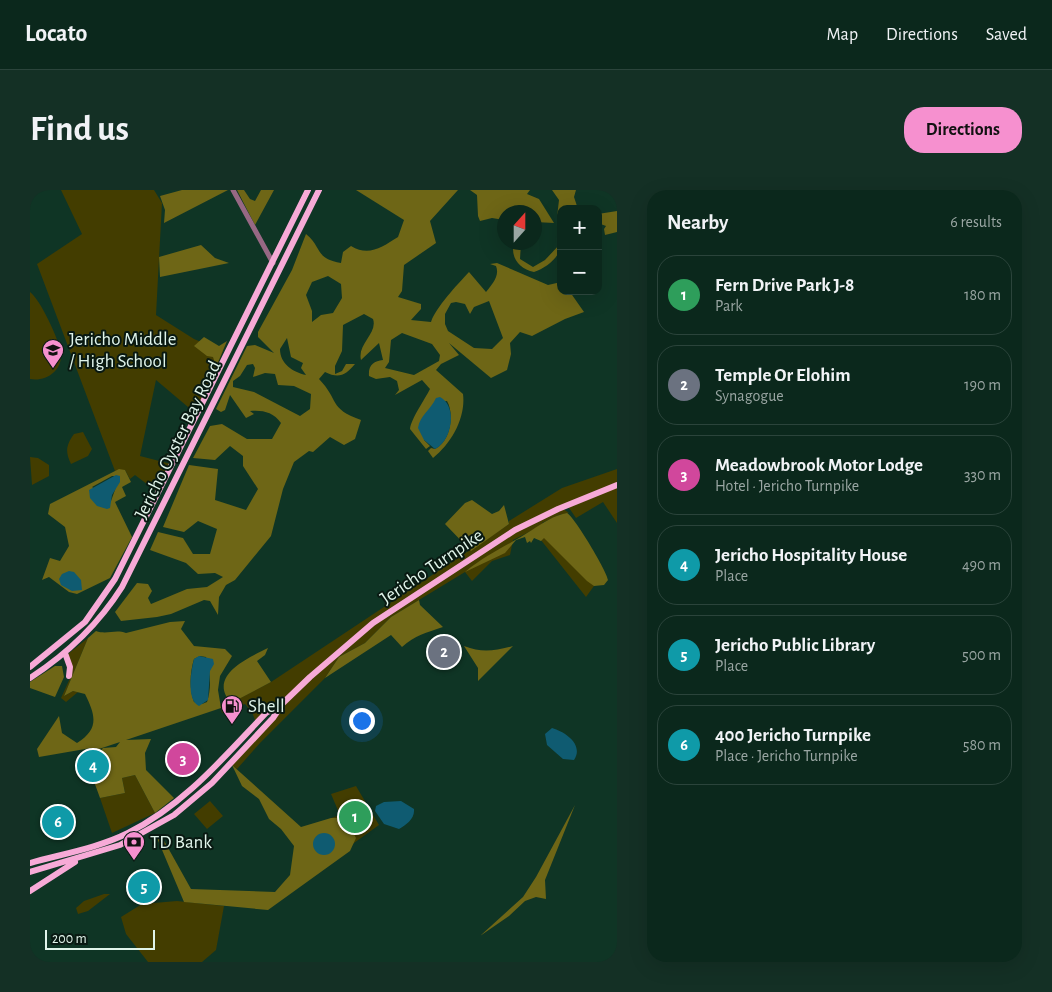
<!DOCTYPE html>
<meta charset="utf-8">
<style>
:root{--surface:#0b281c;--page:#143025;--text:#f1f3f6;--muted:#9aa6a3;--line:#2b443b;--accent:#f690cf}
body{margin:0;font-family:"Alegreya Sans",sans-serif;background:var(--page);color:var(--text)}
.controls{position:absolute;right:15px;top:15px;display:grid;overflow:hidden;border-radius:10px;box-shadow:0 5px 20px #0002}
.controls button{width:45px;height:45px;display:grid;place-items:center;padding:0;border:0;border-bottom:1px solid var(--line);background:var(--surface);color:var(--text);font:25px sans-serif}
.compass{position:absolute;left:467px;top:15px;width:45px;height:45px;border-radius:50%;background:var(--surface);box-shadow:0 5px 20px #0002;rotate:21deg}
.scale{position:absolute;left:15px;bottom:12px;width:110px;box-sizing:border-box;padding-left:5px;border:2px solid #e0f4ea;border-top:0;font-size:14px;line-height:18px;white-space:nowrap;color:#e0f4ea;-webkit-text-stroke:4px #091912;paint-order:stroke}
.you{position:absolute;left:331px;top:530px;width:18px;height:18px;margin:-12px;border:4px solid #fff;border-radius:50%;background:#1a73e8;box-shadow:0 0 0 8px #1a73e833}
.badge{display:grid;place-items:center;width:32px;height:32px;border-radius:50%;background:var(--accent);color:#fff;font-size:16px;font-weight:700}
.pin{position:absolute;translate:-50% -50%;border:2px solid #fff;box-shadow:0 1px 5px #0006}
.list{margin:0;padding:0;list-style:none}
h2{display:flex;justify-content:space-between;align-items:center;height:65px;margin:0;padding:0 20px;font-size:21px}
h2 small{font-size:16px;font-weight:400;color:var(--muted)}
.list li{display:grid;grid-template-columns:32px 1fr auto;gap:15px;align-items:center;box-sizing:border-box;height:80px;margin:0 10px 10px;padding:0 10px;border:1px solid var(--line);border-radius:20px}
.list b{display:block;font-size:19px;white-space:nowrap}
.list p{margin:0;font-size:16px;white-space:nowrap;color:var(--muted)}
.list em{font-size:16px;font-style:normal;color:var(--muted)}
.map{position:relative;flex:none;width:587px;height:772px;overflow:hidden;border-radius:20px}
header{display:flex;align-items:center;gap:30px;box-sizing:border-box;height:70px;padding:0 25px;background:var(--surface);border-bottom:1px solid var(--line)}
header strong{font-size:24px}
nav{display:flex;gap:28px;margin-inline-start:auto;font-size:18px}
.intro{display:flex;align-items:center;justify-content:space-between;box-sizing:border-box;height:120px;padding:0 30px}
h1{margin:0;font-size:35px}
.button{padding:12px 22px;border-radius:20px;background:var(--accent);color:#111;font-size:18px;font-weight:700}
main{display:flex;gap:30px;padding:0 30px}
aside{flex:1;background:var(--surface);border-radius:20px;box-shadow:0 5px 20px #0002}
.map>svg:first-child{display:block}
.green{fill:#433d00}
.forest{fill:#6e6616;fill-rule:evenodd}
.water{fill:#0f5b71}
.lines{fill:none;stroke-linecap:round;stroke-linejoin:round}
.tertiary{stroke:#976884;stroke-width:5}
.primary{stroke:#f7aad7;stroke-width:6}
.labels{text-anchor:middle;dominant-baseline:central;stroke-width:4;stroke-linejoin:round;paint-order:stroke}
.poi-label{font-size:19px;fill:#e0f4ea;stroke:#091912;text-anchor:start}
.street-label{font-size:19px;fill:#e0f4ea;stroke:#091912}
</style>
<header>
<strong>Locato</strong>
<nav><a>Map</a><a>Directions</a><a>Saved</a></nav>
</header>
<div class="intro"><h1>Find us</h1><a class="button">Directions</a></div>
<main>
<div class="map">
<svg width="587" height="772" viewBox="0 0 587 772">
<rect width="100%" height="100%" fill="#0f3525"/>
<!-- green -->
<path class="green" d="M31,0H124L132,13L126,125L164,149L193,161L165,227L158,217L126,190L110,266L141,274L126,301L105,285L100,289L95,280L85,281L7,74L52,44Z
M0,102C10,109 30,151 31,164C32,181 16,192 0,189Z
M53,242L62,259L58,266L41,274C35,262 36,255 44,244Z
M0,267L8,268L19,275V286L2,295Z
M587,279V333L573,312L546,328L537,315L532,318L539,323L529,325L512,333L564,396L556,407L503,340L483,350L480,365L462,371L442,391L435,382L361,427L335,453L309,467L295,488L230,553L207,579L202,575L252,514L225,530L222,522L215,514L192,523L191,518L241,492L479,334V331L532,298Z
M58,448L34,506L43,501L48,502L36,512L31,508L42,484L38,464Z
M105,585L125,623L82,643L70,608L95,603L92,588Z
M326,596L349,635L317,658L301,628L310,625L301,604Z
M180,611L193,626L177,639L164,624Z
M74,704H80L58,721L48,724L46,718L54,711Z
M147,711L194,716L186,760L172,772H118L96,744L91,727L112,714Z"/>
<!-- forest -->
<path class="forest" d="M152,0H198L134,33L135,20L130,6Z
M207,0H214L220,9L225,11L231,0H244L225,35Z
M326,0H428L400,31L406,53L374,75L372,101L368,107L391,114V119L381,130L401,132C406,117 427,95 439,82L456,102C462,94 470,86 466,76L460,74L467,73L518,95L531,92V101L540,102L554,122L535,129L502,146L490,142L480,153L481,164L477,180L461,188L419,153L429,165L411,174L406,180L433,204C436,227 422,253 403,268L398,261L401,258L405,259C420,252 425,225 417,211L404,213L402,217L396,223L394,250L400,256L396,259L380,239C381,229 395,209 400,199L392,190L365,205L369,200L367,191L360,187L346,189L339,186C338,175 344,171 353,170L349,153L331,170C327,154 348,143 343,129L334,124L313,135L312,161L305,176V184L312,181L316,174H325C316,185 309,189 295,182L289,189C310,211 298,218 331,230L325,249L314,255L300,247L283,262L279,261L264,272L253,299L241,346L205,390L196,395L189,407L188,425L180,411L174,410L141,424L127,427L91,431L85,422L107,393L118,394L122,401L118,408L121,414L157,399L177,397L193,387L185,383L168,384L156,373L120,360L128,342L153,348L163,364H180L187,339L168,331L154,342L133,337L159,275L188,279L185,310L216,320L228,299L213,276V266L200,256L185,270L163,268L180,236L192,234L217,249H242L251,233C243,222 233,220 220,221L224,224L216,228L200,205L195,220L191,222L186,219L217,156L225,155L244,163L228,147V142L262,80L276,44C293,58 284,68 311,73L313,62L321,56C339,67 352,57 368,47L374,30ZM298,86L311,94L312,108L303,123L291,125L282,132V121L276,105L282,92ZM459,111L473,148L462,159L444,158L418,141L415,134V124L421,113L426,112L435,114L440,124L444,117ZM372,143L402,154L410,165L409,171L384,185L355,178L359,172L361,150ZM257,148L261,167L273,173L271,178L276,185C263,182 250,174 250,159ZM223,174L225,178L223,187L235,183L245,184L248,195L264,196L281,204L280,219L270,226L224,202L203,197V191L210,186L217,175Z
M440,0H500L497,4L509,9L524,33L505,32L504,22H474V30L462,28L450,31L448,26L447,5Z
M522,0H546L544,7L548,19H531V26L527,27L529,10Z
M587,21V42L575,45L574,39L576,36L568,33V24Z
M484,53H491L490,69L503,77L515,70L531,53C531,67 516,78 504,82C489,79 480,67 484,53Z
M171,55L185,68L199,73L130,87L129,67Z
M174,147L189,156L197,151L180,191L175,189L184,170L183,167L177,166L164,156Z
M89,279L95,280L101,292L92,297L96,306L85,312L102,347L80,388L47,404L39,402L19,387L12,390L20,368L30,371L39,356L35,337L18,324L20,314ZM82,286H90L81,311L62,297Z
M442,310L462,324L469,321L474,315L479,334L441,361L415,334L435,313Z
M537,323C544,326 578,383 578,390L574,395L564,396L557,391L514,348L511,351L504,348L501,353L500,351L497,353L495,347L486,350L475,363L435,382C458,363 479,355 502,340C514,332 523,326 537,323Z
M389,410L390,415L413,437C396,443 385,445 372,457L361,445L295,488L309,467L335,453L361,427Z
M155,431L151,439L164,456L195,459L202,466L190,486L188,500L191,518L96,550L121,549L115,563L116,580L144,608L125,623L105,585L92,588L95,603L70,608L62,586L70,578L68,563L73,558L86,557L90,552L69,559L61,558L9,567L7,559L29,526L32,543L47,553C69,539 66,526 55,504L43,501L34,506L58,448L66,441C77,445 85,439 96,443L140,432ZM170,466L176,467C180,482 182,497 177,512L172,514L164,512C159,499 160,482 164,469Z
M434,456C452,463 464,461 483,456L448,491V478Z
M238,458L235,465L227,471L241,492L201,513C177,486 218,468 238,458Z
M25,476H32L34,487L25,507L0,498V492Z
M202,575L271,637L301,628H308L313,624L326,648L320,661L238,720L154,712L127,648L128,645L132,647L161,699L245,702L260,685L264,656L251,639L239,629L229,609L212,596Z
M545,615L515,690L516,709L506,707L495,711L479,726L450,746L493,707L506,687Z"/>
<!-- water -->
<path class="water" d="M410,207C428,216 422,251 405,259L394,250L388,238C390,225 400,221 406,208Z
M86,285L90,286V292L82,305L80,318L77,319L67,316L60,308L59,300Z
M39,381L44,382L51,390L52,400L42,401L31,395L29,389L32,384Z
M169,466L183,469L184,474L180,481L178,510L169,516C156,510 161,481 164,469Z
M522,538C536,542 554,555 544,570L533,569L517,555L515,544Z
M371,611L384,619C385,629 376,635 369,639L354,634L345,621L346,616L354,612Z
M283 654a11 11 0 1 1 22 0a11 11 0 1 1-22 0Z"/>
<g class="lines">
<!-- tertiary -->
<path class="tertiary" d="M203,0L243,73"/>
<!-- primary -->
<path class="primary" d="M35,463L40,477L39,486
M0,477L55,432L85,389L278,0
M0,488C37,464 68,435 92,397L289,0
M0,673C32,664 68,658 98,643C154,615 194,567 236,523L250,515
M0,682L90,655L144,625L182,593L243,528L253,513L280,487L343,433L485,340L528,319L587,295
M0,701L45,672"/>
</g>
<!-- icons -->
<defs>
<g id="school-pin" transform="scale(1.125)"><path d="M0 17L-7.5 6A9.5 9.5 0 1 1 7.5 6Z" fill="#f690cf" stroke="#091912"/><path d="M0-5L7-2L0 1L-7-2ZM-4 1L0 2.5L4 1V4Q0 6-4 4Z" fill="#111"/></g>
<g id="fuel-pin" transform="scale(1.125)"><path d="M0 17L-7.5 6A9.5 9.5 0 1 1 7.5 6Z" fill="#f690cf" stroke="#091912"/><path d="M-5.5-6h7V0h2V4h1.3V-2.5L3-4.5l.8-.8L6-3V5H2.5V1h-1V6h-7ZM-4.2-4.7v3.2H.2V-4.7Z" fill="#111"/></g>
<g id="bank-pin" transform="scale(1.125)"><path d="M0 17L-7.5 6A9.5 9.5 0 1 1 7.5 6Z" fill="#f690cf" stroke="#091912"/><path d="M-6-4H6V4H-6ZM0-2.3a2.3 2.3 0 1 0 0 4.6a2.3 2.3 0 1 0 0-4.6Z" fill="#111"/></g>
</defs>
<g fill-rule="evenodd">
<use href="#school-pin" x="23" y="160"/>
<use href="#fuel-pin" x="202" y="516"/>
<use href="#bank-pin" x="104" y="652"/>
</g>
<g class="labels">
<!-- poi labels -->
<g class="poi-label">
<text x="39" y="149">Jericho Middle<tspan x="39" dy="22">/ High School</tspan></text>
<text x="218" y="516">Shell</text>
<text x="120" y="652">TD Bank</text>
</g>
<!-- street labels -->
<g class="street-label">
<text transform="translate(148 250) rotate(-64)">Jericho Oyster Bay Road</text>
<text transform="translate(402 377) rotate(-34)">Jericho Turnpike</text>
</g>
</g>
</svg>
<div class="controls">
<button>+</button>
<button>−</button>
</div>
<svg class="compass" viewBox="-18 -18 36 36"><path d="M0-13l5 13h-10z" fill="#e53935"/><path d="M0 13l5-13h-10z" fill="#9aa6a3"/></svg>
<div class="scale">200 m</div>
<div class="you"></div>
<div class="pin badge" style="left:325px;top:627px;background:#2e9e5b">1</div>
<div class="pin badge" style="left:414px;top:462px;background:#6b7280">2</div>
<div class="pin badge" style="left:153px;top:569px;background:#d1479c">3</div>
<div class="pin badge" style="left:63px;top:576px;background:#0f9aa8">4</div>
<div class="pin badge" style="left:114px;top:697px;background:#0f9aa8">5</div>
<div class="pin badge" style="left:28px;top:632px;background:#0f9aa8">6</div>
</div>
<aside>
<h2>Nearby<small>6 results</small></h2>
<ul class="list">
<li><span class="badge" style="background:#2e9e5b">1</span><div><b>Fern Drive Park J-8</b><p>Park</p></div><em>180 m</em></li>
<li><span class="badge" style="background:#6b7280">2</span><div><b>Temple Or Elohim</b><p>Synagogue</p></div><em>190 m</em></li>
<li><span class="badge" style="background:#d1479c">3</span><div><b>Meadowbrook Motor Lodge</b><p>Hotel · Jericho Turnpike</p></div><em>330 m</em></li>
<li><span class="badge" style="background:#0f9aa8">4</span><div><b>Jericho Hospitality House</b><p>Place</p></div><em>490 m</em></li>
<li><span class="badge" style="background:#0f9aa8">5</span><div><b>Jericho Public Library</b><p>Place</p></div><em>500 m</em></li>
<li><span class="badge" style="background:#0f9aa8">6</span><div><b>400 Jericho Turnpike</b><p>Place · Jericho Turnpike</p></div><em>580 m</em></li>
</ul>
</aside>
</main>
